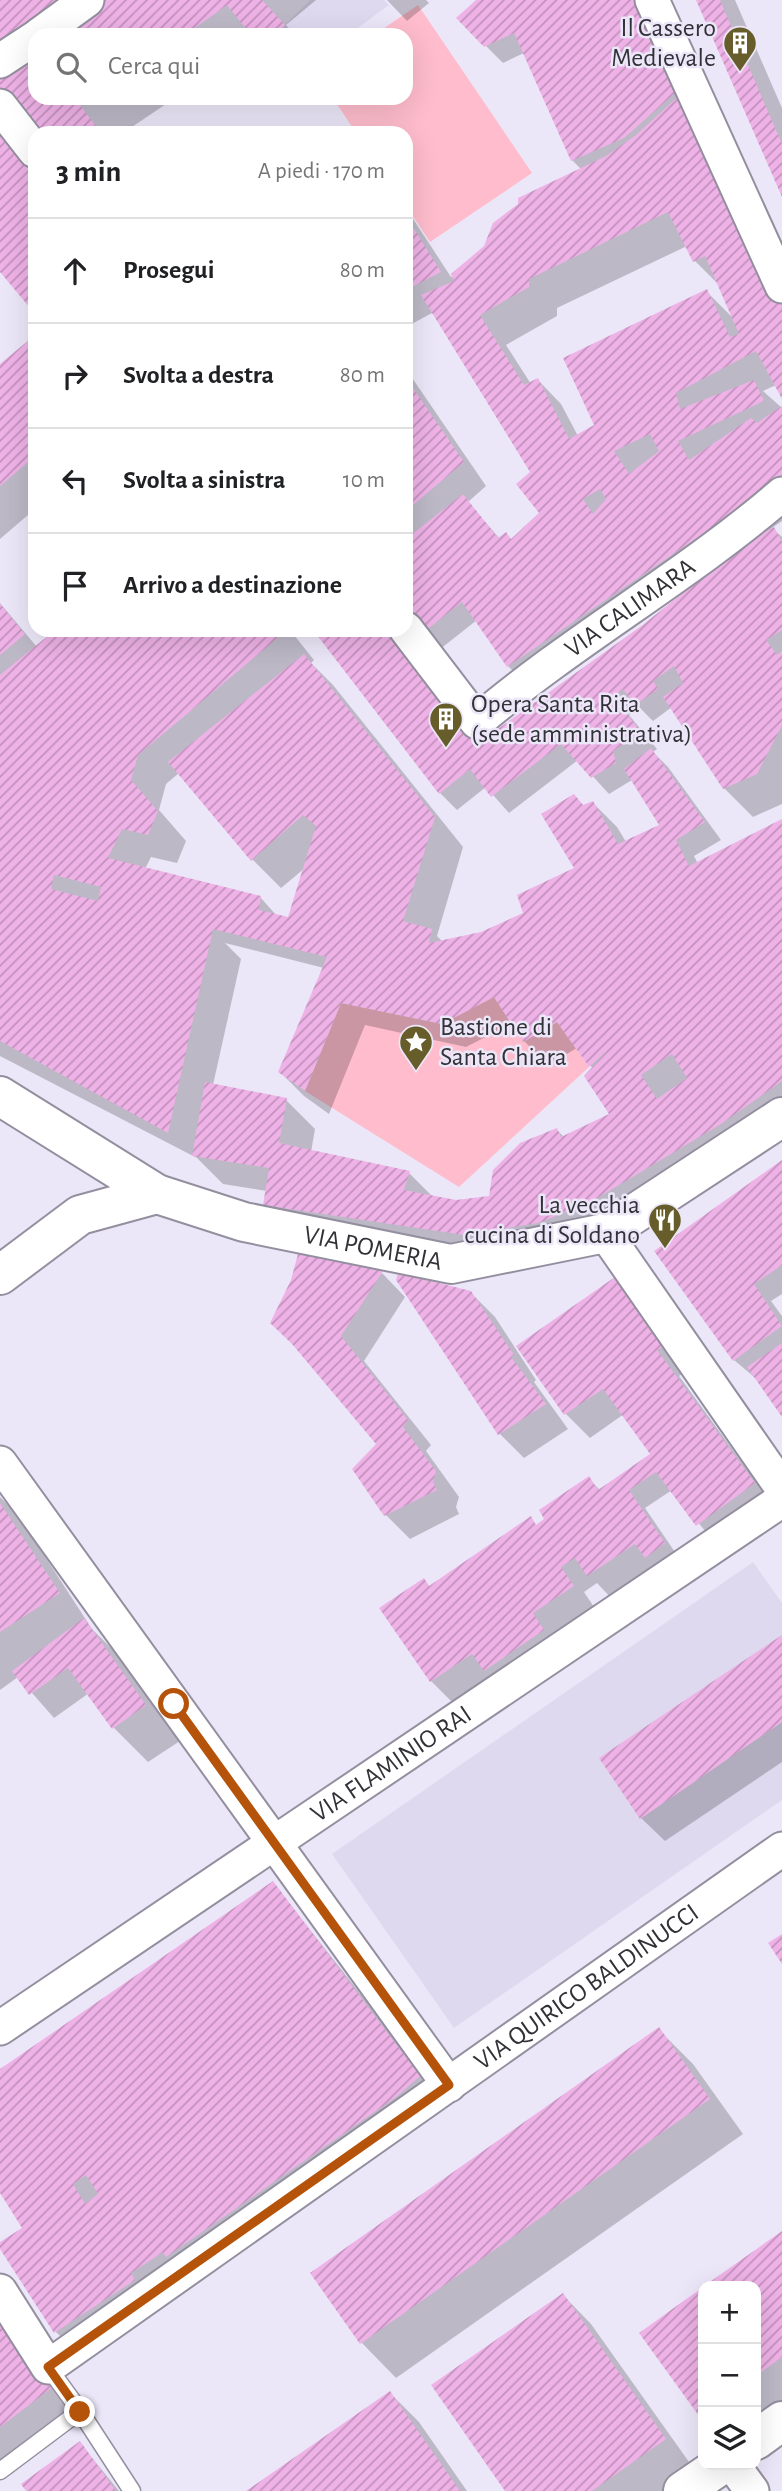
<!DOCTYPE html>
<html lang="it">
<meta charset="utf-8">
<style>
:root{--surface:#fff;--page:#f2f2f2;--text:#202124;--muted:#757577;--line:#e0e0e0}
body{margin:0;font-family:"Alegreya Sans",sans-serif;background:var(--page);color:var(--text)}
.controls{position:absolute;right:21px;bottom:21px;display:grid;overflow:hidden;border-radius:14px;box-shadow:0 7px 28px #0002}
.controls button{width:63px;height:63px;display:grid;place-items:center;padding:0;border:0;border-bottom:2px solid var(--line);background:var(--surface);color:var(--text);font:35px sans-serif}
.stop{position:absolute;width:21px;height:21px;margin:-16px;border:5px solid #b45309;border-radius:50%;background:#fff}
.stop.end{background:#b45309;border-color:#fff;box-shadow:0 2px 7px #0008}
.list{margin:0;padding:0;list-style:none}
h2{display:flex;justify-content:space-between;align-items:center;height:91px;margin:0;padding:0 28px;font-size:30px}
h2 small{font-size:23px;font-weight:400;color:var(--muted)}
.list li{display:grid;grid-template-columns:46px 1fr auto;gap:21px;align-items:center;box-sizing:border-box;height:105px;padding:0 28px;border-top:2px solid var(--line)}
.list b{display:block;font-size:26px;white-space:nowrap}
.list em{font-size:23px;font-style:normal;color:var(--muted)}
.icon{flex:none;width:38px;height:38px;fill:none;stroke:currentColor;stroke-width:2;stroke-linecap:round;stroke-linejoin:round}
.map{position:relative;flex:none;width:782px;height:2491px;overflow:hidden}
.search{position:absolute;background:var(--surface);box-shadow:0 7px 28px #0002;left:28px;top:28px;width:385px;height:77px;display:flex;align-items:center;gap:18px;box-sizing:border-box;padding:0 24px;border-radius:21px;color:var(--muted);font-size:26px}
.panel{position:absolute;background:var(--surface);box-shadow:0 7px 28px #0002;left:28px;top:126px;width:385px;height:511px;border-radius:21px}
.map>svg:first-child{display:block}
.built{fill:#ded9ef}
.green{fill:#febccc}
.shadow{fill:#0003;fill-rule:evenodd}
.building{fill:url(#building-hatch);fill-rule:evenodd}
.lines{fill:none;stroke-linecap:round;stroke-linejoin:round}
.service-casing{stroke:#948f9f;stroke-width:19}
.minor-casing{stroke:#948f9f;stroke-width:37}
.tertiary-casing{stroke:#948f9f;stroke-width:42}
.service{stroke:#fff;stroke-width:16}
.minor{stroke:#fff;stroke-width:33}
.tertiary{stroke:#fff;stroke-width:38}
.route{stroke:#b45309;stroke-width:9}
.labels{text-anchor:middle;dominant-baseline:central;stroke-width:5;stroke-linejoin:round;paint-order:stroke}
.poi-label{font-size:26px;fill:#323137;stroke:#ece7f8;text-anchor:end}
.street-label{font-size:26px;fill:#323137;stroke:#ece7f8}
</style>
<div class="map">
<svg width="782" height="2491" viewBox="0 0 782 2491">
<defs>
<pattern id="building-hatch" width="6" height="6" patternUnits="userSpaceOnUse" patternTransform="scale(1.75)"><rect width="6" height="6" fill="#efb2e7"/><path d="M-1 1l2-2M0 6l6-6M5 7l2-2" fill="none" stroke="#c291bc"/></pattern>
</defs>
<rect width="100%" height="100%" fill="#ece7f8"/>
<!-- built -->
<path class="built" d="M310,0H384L389,5L348,35H284L280,30Z
M753,1562L782,1603V1800L454,2028L332,1854Z"/>
<!-- green -->
<path class="green" d="M418,5L532,173L430,242L406,206V133H356L333,98H406V35H374Z
M494,997L523,1042L557,1022L589,1067L459,1187L305,1091L341,1003L442,1024Z"/>
<!-- shadow -->
<path class="shadow" d="M0,0H316L286,25L295,35H35V98H175L123,133H35L0,88Z
M387,0H426L429,3L407,21Z
M479,0H644L782,292V395L776,385L763,391L782,408V521L772,528L782,537V804L753,817L724,788L672,707L653,721L639,707L629,715L657,749L653,752L668,767L721,840L694,856L698,864L782,821V1130L658,1175L642,1185L648,1195L626,1206L617,1197L605,1206L617,1232L494,1264L294,1233L265,1204L267,1191L223,1184L197,1158L0,1056V603L37,647L58,630H290L314,660L311,663L333,685L463,847L437,936L443,942L481,934L525,914L576,868L574,796L585,807L593,803L617,827L626,842L662,826L632,780L609,794L578,760L509,813L486,787L457,810L440,793L315,630H400L484,741L645,626L762,535L750,523L525,683L508,666L477,620L439,650L406,613V369L486,486L468,502L500,539L512,540L542,514V487L434,312L406,327V208L451,277L582,170L572,160L524,53L503,63L458,18ZM687,246L695,261L720,286L734,319L706,291L596,426L578,436L561,404L538,380L531,384L506,345L557,316V308ZM179,773L252,859L281,888L305,868L293,920L277,916L260,897L145,869L151,857L177,863L186,841L159,810L166,784ZM225,943L324,968L280,1072L304,1096L329,1114L365,1025L466,1047L513,1023L524,1041L548,1065L577,1048L593,1069L612,1114L564,1137L557,1130L491,1198L456,1202L433,1197L409,1173L311,1152L315,1129L286,1100L213,1085L241,959Z
M699,0H735L782,108V191Z
M35,338V509L0,539V367Z
M782,1163V1294L771,1301L782,1316V1414L760,1382L734,1360Z
M382,1273L405,1297L364,1361L431,1445L426,1451L459,1497L456,1507L459,1514L410,1539L386,1515L378,1445L296,1346Z
M614,1280L638,1304L686,1371L679,1376L770,1501L714,1542L672,1490L645,1508L681,1561L612,1599L597,1583L584,1592L596,1610L455,1705L431,1681L382,1609L424,1580L430,1587L530,1519L537,1526L589,1479L600,1490L653,1454L624,1414L590,1438L566,1414L518,1346Z
M470,1292L495,1317L536,1380L534,1382L568,1429L524,1458L500,1434Z
M0,1497L18,1515L92,1629L118,1655L180,1741L148,1762L114,1728L89,1693L54,1718L18,1677L0,1690Z
M782,1637V1762L665,1841L641,1818Z
M273,1883L427,2078L424,2081L427,2085L80,2356L56,2332L0,2246L24,2228L0,2189V2071Z
M659,2030L693,2064L743,2134L396,2378L362,2343L312,2274Z
M782,2233V2406L756,2425V2286H707Z
M0,2289L82,2415L0,2478Z
M703,2289V2418L641,2334Z
M563,2295L591,2324L694,2469L662,2491H508Z
M390,2393L419,2422L467,2491H249Z
M80,2443L119,2491H28Z"/>
<!-- building -->
<path class="building" d="M0,0H59L0,45Z
M106,0H262L285,25L274,35H251L227,5L185,35H60Z
M476,0H634L675,93L624,138L571,161L514,33L484,47L456,18Z
M696,0H720L722,5L782,144V197Z
M35,52V98H90L80,105L101,133H35L0,91V78Z
M680,95L759,276L766,274L782,304V399L756,351L676,393L680,409L754,380L764,401L678,441L689,460L751,418L757,423L782,406V480L507,667L462,602L421,634L406,616V530L410,536L463,494L498,538L506,532L511,539L539,513L516,484L530,472L421,295L454,281L451,274L484,246L493,223L518,204V198L606,156L636,135ZM668,212L693,262L705,256L739,334L730,337L707,289L563,358L594,425L569,439L538,378L524,385L480,315L529,287V279ZM650,434L659,451L629,474L614,451ZM600,489L606,499L593,514L583,499Z
M0,125L35,168V314L0,272Z
M406,216L441,272L406,290Z
M35,335V456L0,486V364Z
M406,378L464,462L406,511Z
M774,527L782,542V630L766,640L777,655L782,651V725L757,774L723,789L663,697L683,683L674,666L653,681L658,689L635,705L623,689L614,697L641,732L613,751L616,763L591,778L561,744L491,797L470,769L439,794L313,630H397L481,741L644,624L745,543Z
M0,604L25,634L0,655Z
M55,630H287L138,755L131,780L158,811L148,835L122,829L108,858L261,896L259,910L288,917L316,826L303,815L251,861L168,762L304,654L435,817L403,921L432,929L429,943L481,932L523,913L517,895L574,868L541,814L574,794L583,805L593,801L618,844L659,825L624,769L651,748L705,822L676,840L689,866L782,819V1081L721,1124L589,1203L538,1223L464,1235L263,1205L269,1168L192,1156L205,1082L287,1098L279,1143L410,1171L404,1190L456,1200L489,1196L493,1170L520,1143L557,1128L561,1137L609,1114L584,1076L611,1047L589,1067L557,1022L523,1042L494,997L442,1024L341,1003L305,1091L278,1072L327,957L213,929L168,1133L0,1041V675ZM54,875L101,887L98,901L51,889ZM672,1054L687,1078L657,1099L641,1075Z
M782,1160V1265L754,1284L782,1326L733,1361L654,1251Z
M299,1250L383,1271L341,1336L408,1420L403,1427L436,1471L433,1482L437,1490L384,1516L352,1469L376,1444L292,1344L270,1323L291,1280Z
M398,1273L471,1291L514,1355L511,1357L546,1404L498,1435L396,1280Z
M615,1277L663,1347L657,1350L755,1483L696,1526L656,1472L629,1490L665,1543L645,1558L635,1544L587,1576L575,1558L561,1567L574,1586L533,1613L544,1630L484,1671L472,1654L430,1682L379,1608L424,1578L429,1586L531,1516L536,1525L544,1519L539,1510L589,1476L598,1490L650,1454L603,1389L564,1415L516,1346Z
M782,1343V1417L747,1367Z
M0,1503L60,1593L0,1632Z
M84,1618L146,1705L112,1729L68,1668L29,1695L12,1671Z
M782,1635V1722L640,1819L599,1758Z
M273,1881L420,2076L396,2097L166,2257L163,2252L131,2273L135,2280L54,2333L0,2249V2242L22,2228L0,2193V2069ZM86,2175L98,2194L85,2204L73,2184Z
M782,1934V1964L768,1943Z
M659,2027L710,2099L360,2344L310,2273Z
M782,2231V2357L756,2376V2286H704Z
M703,2287V2413L699,2416L639,2333Z
M563,2293L666,2439L592,2491H505L431,2385Z
M0,2302L54,2386L0,2427Z
M390,2391L460,2491H246Z
M80,2441L116,2491H26L21,2484Z"/>
<g class="lines">
<!-- service casing -->
<g class="service-casing">
<path id="service" d="M80,2411L132,2491
M0,2471L80,2411L48,2367"/>
</g>
<!-- minor casing -->
<g class="minor-casing">
<g id="minor">
<path d="M652,0L782,286"/>
<path d="M39,35L87,0"/>
<path d="M0,61L35,38"/>
<path d="M0,106L35,151"/>
<path id="s1" d="M406,629L477,722C574,639 686,577 782,494"/>
<path d="M605,1233L782,1488"/>
<path d="M0,1463L449,2085"/>
<path id="s2" d="M0,2028L782,1500"/>
<path id="s3" d="M0,2291L48,2367L782,1849"/>
<path d="M733,2465L752,2491"/>
</g>
</g>
<!-- tertiary casing -->
<g class="tertiary-casing">
<g id="tertiary">
<path id="s4" d="M0,1096L157,1194L244,1222L451,1264L605,1233L782,1117"/>
<path d="M0,1275L80,1215L157,1194"/>
<path d="M756,2440L782,2421"/>
<path d="M683,2491L721,2465"/>
</g>
</g>
<!-- service -->
<use href="#service" class="service"/>
<!-- minor -->
<use href="#minor" class="minor"/>
<!-- tertiary -->
<use href="#tertiary" class="tertiary"/>
</g>
<g class="lines">
<!-- route -->
<path class="route" d="M80,2412L48,2367L449,2085L174,1704"/>
</g>
<!-- icons -->
<defs>
<g id="building-pin" transform="scale(1.75)"><path d="M0 17L-7.5 6A9.5 9.5 0 1 1 7.5 6Z" fill="#675d2a" stroke="#ece7f8"/><path d="M-4-6H4V6H1V3H-1V6H-4ZM-2.5-4.3h1.7v1.8h-1.7ZM.8-4.3h1.7v1.8H.8ZM-2.5-1h1.7V.8h-1.7ZM.8-1h1.7V.8H.8Z" fill="#fff"/></g>
<g id="sight-pin" transform="scale(1.75)"><path d="M0 17L-7.5 6A9.5 9.5 0 1 1 7.5 6Z" fill="#675d2a" stroke="#ece7f8"/><path d="M0-6L1.8-2.2L6-1.7L2.9 1.2L3.7 5.4L0 3.3L-3.7 5.4L-2.9 1.2L-6-1.7L-1.8-2.2Z" fill="#fff"/></g>
<g id="restaurant-pin" transform="scale(1.75)"><path d="M0 17L-7.5 6A9.5 9.5 0 1 1 7.5 6Z" fill="#675d2a" stroke="#ece7f8"/><path d="M-5-6h1v4h1v-4h1v4h1v-4h1v5L-1.5 .5V6h-2V.5L-5-1ZM5-6V6H3V1.5H1.5Q1.5-4 5-6Z" fill="#fff"/></g>
</defs>
<g fill-rule="evenodd">
<use href="#building-pin" x="740" y="43"/>
<use href="#building-pin" x="446" y="719"/>
<use href="#sight-pin" x="416" y="1042"/>
<use href="#restaurant-pin" x="665" y="1220"/>
</g>
<g class="labels">
<!-- poi labels -->
<g class="poi-label">
<text x="716" y="28">Il Cassero<tspan x="716" dy="30">Medievale</tspan></text>
<text x="471" y="704" text-anchor="start">Opera Santa Rita<tspan x="471" dy="30">(sede amministrativa)</tspan></text>
<text x="440" y="1027" text-anchor="start">Bastione di<tspan x="440" dy="30">Santa Chiara</tspan></text>
<text x="640" y="1205">La vecchia<tspan x="640" dy="30">cucina di Soldano</tspan></text>
</g>
<!-- street labels -->
<g class="street-label">
<text stroke="none"><textPath href="#s1" startOffset="308">VIA CALIMARA</textPath></text>
<text stroke="none"><textPath href="#s4" startOffset="408">VIA POMERIA</textPath></text>
<text stroke="none"><textPath href="#s2" startOffset="472">VIA FLAMINIO RAI</textPath></text>
<text stroke="none"><textPath href="#s3" startOffset="749">VIA QUIRICO BALDINUCCI</textPath></text>
</g>
</g>
</svg>
<div class="controls">
<button>+</button>
<button>−</button>
<button><svg class="icon" aria-label="layers" viewBox="0 0 24 24"><path d="M12 4l9 5-9 5-9-5zM3 14l9 5 9-5"/></svg></button>
</div>
<div class="stop" style="left:174px;top:1704px"></div>
<div class="stop end" style="left:80px;top:2412px"></div>
<div class="search"><svg class="icon" aria-label="search" viewBox="0 0 24 24"><circle cx="10" cy="10" r="6"/><path d="M15 15l6 6"/></svg>Cerca qui</div>
<section class="panel">
<h2>3 min<small>A piedi · 170 m</small></h2>
<ul class="list">
<li><svg class="icon" aria-label="ahead" viewBox="0 0 24 24"><path d="M12 20V5M6 11l6-6 6 6"/></svg><div><b>Prosegui</b></div><em>80 m</em></li>
<li><svg class="icon" aria-label="right" viewBox="0 0 24 24"><path d="M7 20v-9h11M14 6l5 5-5 5"/></svg><div><b>Svolta a destra</b></div><em>80 m</em></li>
<li><svg class="icon" aria-label="left" viewBox="0 0 24 24"><path d="M17 20v-9H6M10 6l-5 5 5 5"/></svg><div><b>Svolta a sinistra</b></div><em>10 m</em></li>
<li><svg class="icon" aria-label="arrive" viewBox="0 0 24 24"><path d="M6 21V4h12l-3 4 3 4H6"/></svg><div><b>Arrivo a destinazione</b></div></li>
</ul>
</section>
</div>
